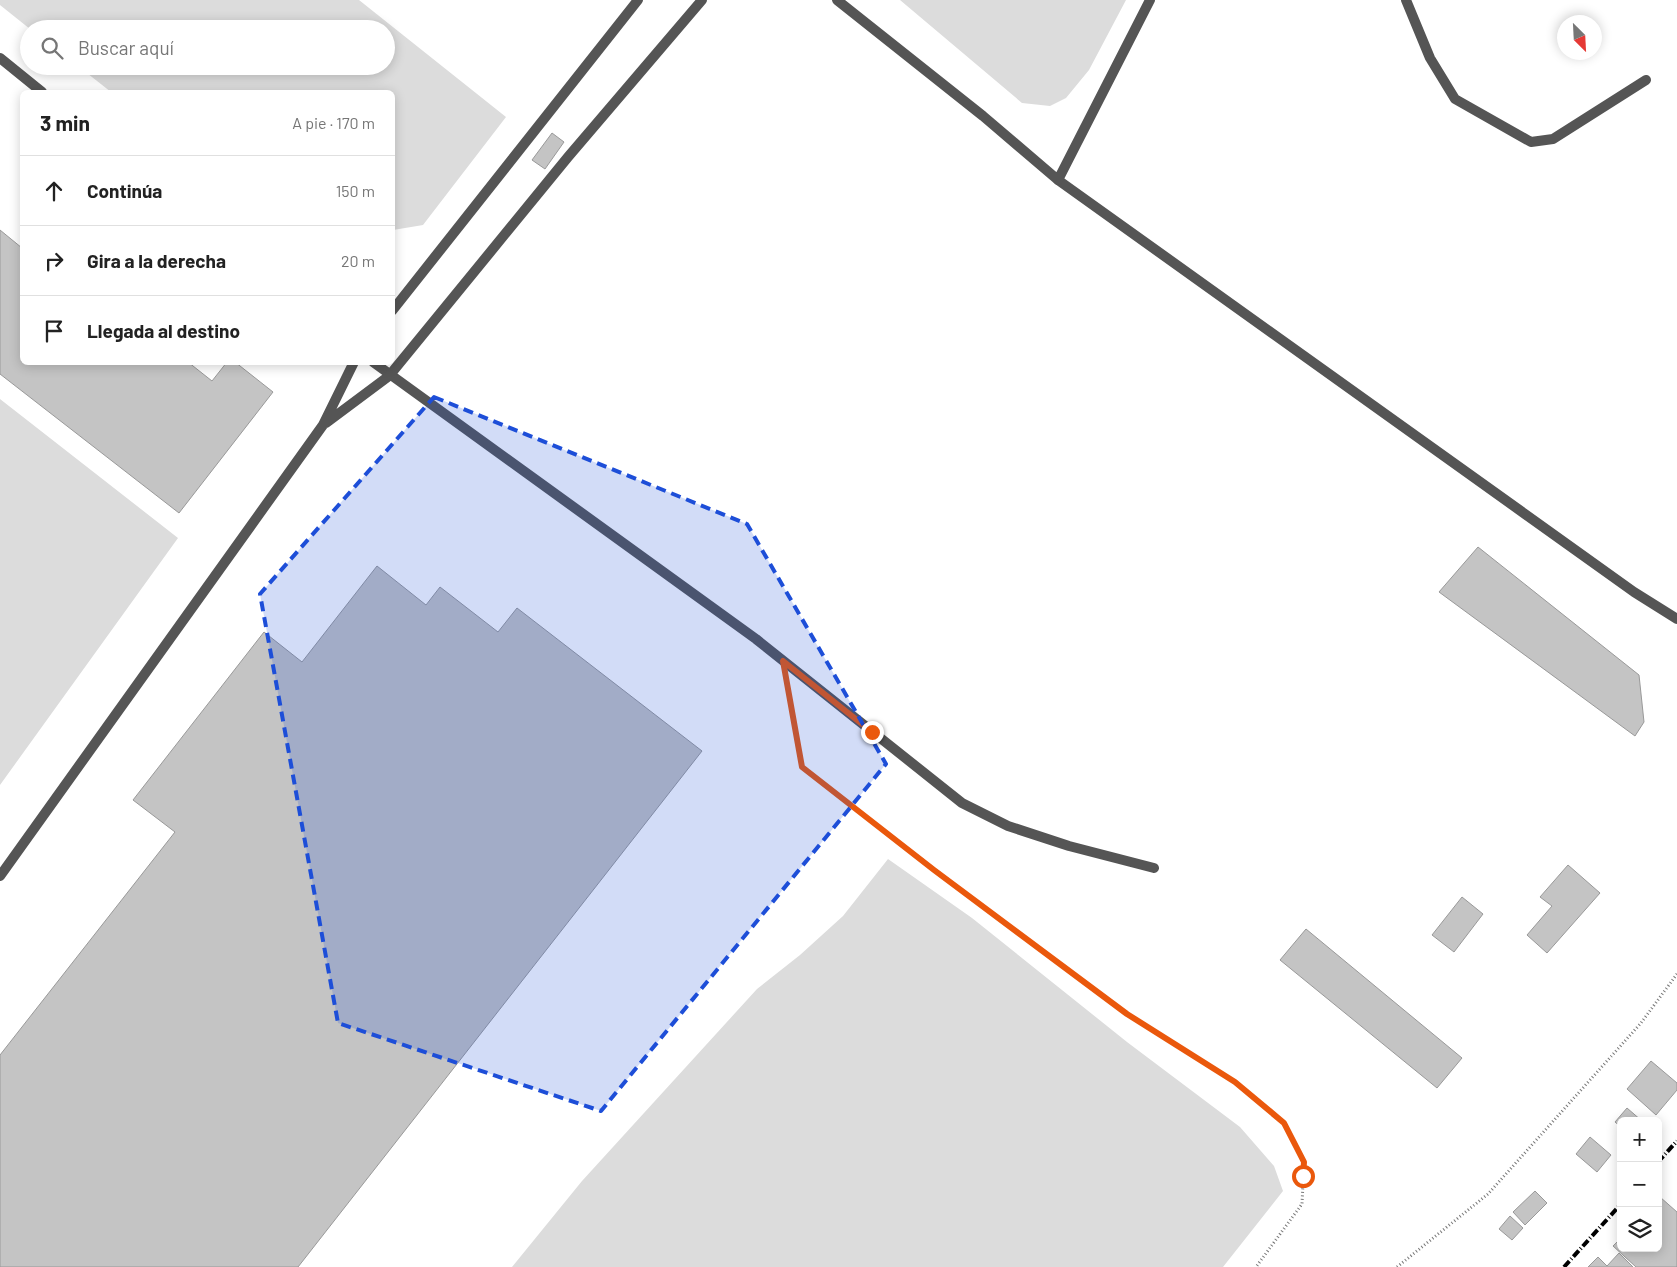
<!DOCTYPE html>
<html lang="es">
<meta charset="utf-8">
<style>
:root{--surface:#fff;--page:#f2f2f2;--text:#222;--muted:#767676;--line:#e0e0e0}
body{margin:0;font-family:Barlow,sans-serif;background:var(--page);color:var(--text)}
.controls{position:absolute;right:15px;bottom:15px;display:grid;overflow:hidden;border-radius:8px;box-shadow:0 2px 12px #0003}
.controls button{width:45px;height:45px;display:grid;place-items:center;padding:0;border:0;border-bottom:1px solid var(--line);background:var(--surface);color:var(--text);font:25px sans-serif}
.compass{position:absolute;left:1557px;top:15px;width:45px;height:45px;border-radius:50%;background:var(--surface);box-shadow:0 2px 12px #0003;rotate:156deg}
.stop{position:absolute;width:15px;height:15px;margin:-11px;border:4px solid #ea580c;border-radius:50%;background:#fff}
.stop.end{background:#ea580c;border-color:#fff;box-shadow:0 1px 5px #0008}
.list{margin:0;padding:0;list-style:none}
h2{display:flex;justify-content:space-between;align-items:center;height:65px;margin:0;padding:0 20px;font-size:21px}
h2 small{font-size:16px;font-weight:400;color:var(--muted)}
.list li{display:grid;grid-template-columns:32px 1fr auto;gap:15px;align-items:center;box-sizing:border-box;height:70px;padding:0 20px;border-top:1px solid var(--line)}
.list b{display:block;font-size:19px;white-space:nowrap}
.list em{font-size:16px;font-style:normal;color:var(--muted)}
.icon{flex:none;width:28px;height:28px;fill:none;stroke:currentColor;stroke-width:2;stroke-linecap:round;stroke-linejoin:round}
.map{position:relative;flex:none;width:1677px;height:1267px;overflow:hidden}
.search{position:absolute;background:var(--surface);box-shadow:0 2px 12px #0003;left:20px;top:20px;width:375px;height:55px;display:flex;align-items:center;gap:12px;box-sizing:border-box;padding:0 18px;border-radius:28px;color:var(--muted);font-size:19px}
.panel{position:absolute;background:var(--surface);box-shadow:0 2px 12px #0003;left:20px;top:90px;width:375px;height:275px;border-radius:8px}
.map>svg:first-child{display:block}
.green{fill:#dcdcdc}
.building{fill:#c4c4c4;stroke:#999}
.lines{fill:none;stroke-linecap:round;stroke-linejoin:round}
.path{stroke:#777;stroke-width:3;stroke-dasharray:1 2.5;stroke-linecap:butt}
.service{stroke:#555;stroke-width:10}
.minor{stroke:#555;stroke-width:10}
.rail{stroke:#000;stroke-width:4;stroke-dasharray:8 2.5 1 2.5;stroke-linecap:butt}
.route{stroke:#ea580c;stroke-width:6}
.marked{fill:#1d4ed8;fill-opacity:0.2;stroke:#1d4ed8;stroke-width:4;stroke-dasharray:10 6;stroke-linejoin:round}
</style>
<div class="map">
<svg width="1677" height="1267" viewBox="0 0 1677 1267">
<rect width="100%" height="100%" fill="#fff"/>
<!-- green -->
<path class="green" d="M0,0H359L506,117L423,225L393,230L392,92H111L78,66H386V29H30L0,5Z
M900,0H1126L1089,70L1066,98L1050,106L1022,103Z
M0,399L178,538L0,785Z
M888,859L972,918L1127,1042L1240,1127L1274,1166L1283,1191L1223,1267H512L582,1181L757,989L800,955L843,916Z"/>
<!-- building -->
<path class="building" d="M552,133L564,142L545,169L532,160Z
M0,230L22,248V362H188L212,381L227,362H235L273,392L179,513L0,374Z
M1478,547L1639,675L1644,722L1635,736L1439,592Z
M377,566L426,605L440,587L498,632L517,608L702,751L298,1267H0V1055L175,832L133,800L264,632L302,662Z
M1568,865L1600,893L1547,953L1527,935L1552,906L1540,897Z
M1462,897L1483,914L1454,952L1432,935Z
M1306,929L1462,1058L1437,1088L1280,960Z
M1651,1061L1677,1083V1090L1656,1115L1627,1089Z
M1627,1108L1642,1121H1621V1127L1615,1122Z
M1590,1137L1611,1155L1597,1172L1576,1154Z
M1535,1191L1547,1203L1525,1225L1513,1212Z
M1660,1197L1677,1212V1267H1636L1613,1246L1621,1238V1248H1658Z
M1510,1216L1523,1228L1512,1240L1499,1229Z
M1619,1253L1633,1267H1588L1598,1257L1607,1266Z"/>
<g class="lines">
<!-- path -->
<path class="path" d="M789,696L802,767L981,905L1127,1014L1235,1083L1284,1123L1304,1162L1302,1204L1256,1267
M1397,1267L1488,1194L1641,1023L1677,974"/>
<!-- service -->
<path class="service" d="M1406,0L1430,58L1455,99L1531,142L1553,139L1646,80
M0,58L42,92
M1058,180L1634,592L1677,619
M373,362L756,639L962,803L1008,826L1069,846L1154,868"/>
<!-- minor -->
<path class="minor" d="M837,0L983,116L1058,180L1150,0
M392,311L638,0
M326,423L389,376L568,157L702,0
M0,876L323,425L354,362"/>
<!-- rail -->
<path class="rail" d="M1658,1162L1677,1141
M1564,1267L1621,1204"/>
</g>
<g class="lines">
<!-- route -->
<path class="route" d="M872,732L783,661L802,767L934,870L1127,1014L1235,1082L1284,1123L1304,1162L1303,1176"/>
</g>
<!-- marked area -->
<path class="marked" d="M434,397L747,524L886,764L601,1111L338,1023L260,594Z"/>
</svg>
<div class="controls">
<button>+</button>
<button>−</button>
<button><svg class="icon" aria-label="layers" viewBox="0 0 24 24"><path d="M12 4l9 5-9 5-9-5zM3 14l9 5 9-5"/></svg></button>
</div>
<svg class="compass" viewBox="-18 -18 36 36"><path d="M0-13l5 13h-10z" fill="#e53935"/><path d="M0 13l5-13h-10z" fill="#767676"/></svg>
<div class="stop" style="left:1303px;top:1176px"></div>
<div class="stop end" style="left:872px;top:732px"></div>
<div class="search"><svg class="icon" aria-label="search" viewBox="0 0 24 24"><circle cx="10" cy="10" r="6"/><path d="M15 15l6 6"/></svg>Buscar aquí</div>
<section class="panel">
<h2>3 min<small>A pie · 170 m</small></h2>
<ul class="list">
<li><svg class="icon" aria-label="ahead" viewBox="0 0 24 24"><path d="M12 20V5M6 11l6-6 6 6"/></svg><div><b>Continúa</b></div><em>150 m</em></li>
<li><svg class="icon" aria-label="right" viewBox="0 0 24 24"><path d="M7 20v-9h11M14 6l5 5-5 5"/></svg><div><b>Gira a la derecha</b></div><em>20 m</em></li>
<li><svg class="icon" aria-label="arrive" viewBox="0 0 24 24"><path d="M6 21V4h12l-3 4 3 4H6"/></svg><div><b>Llegada al destino</b></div></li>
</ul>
</section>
</div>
